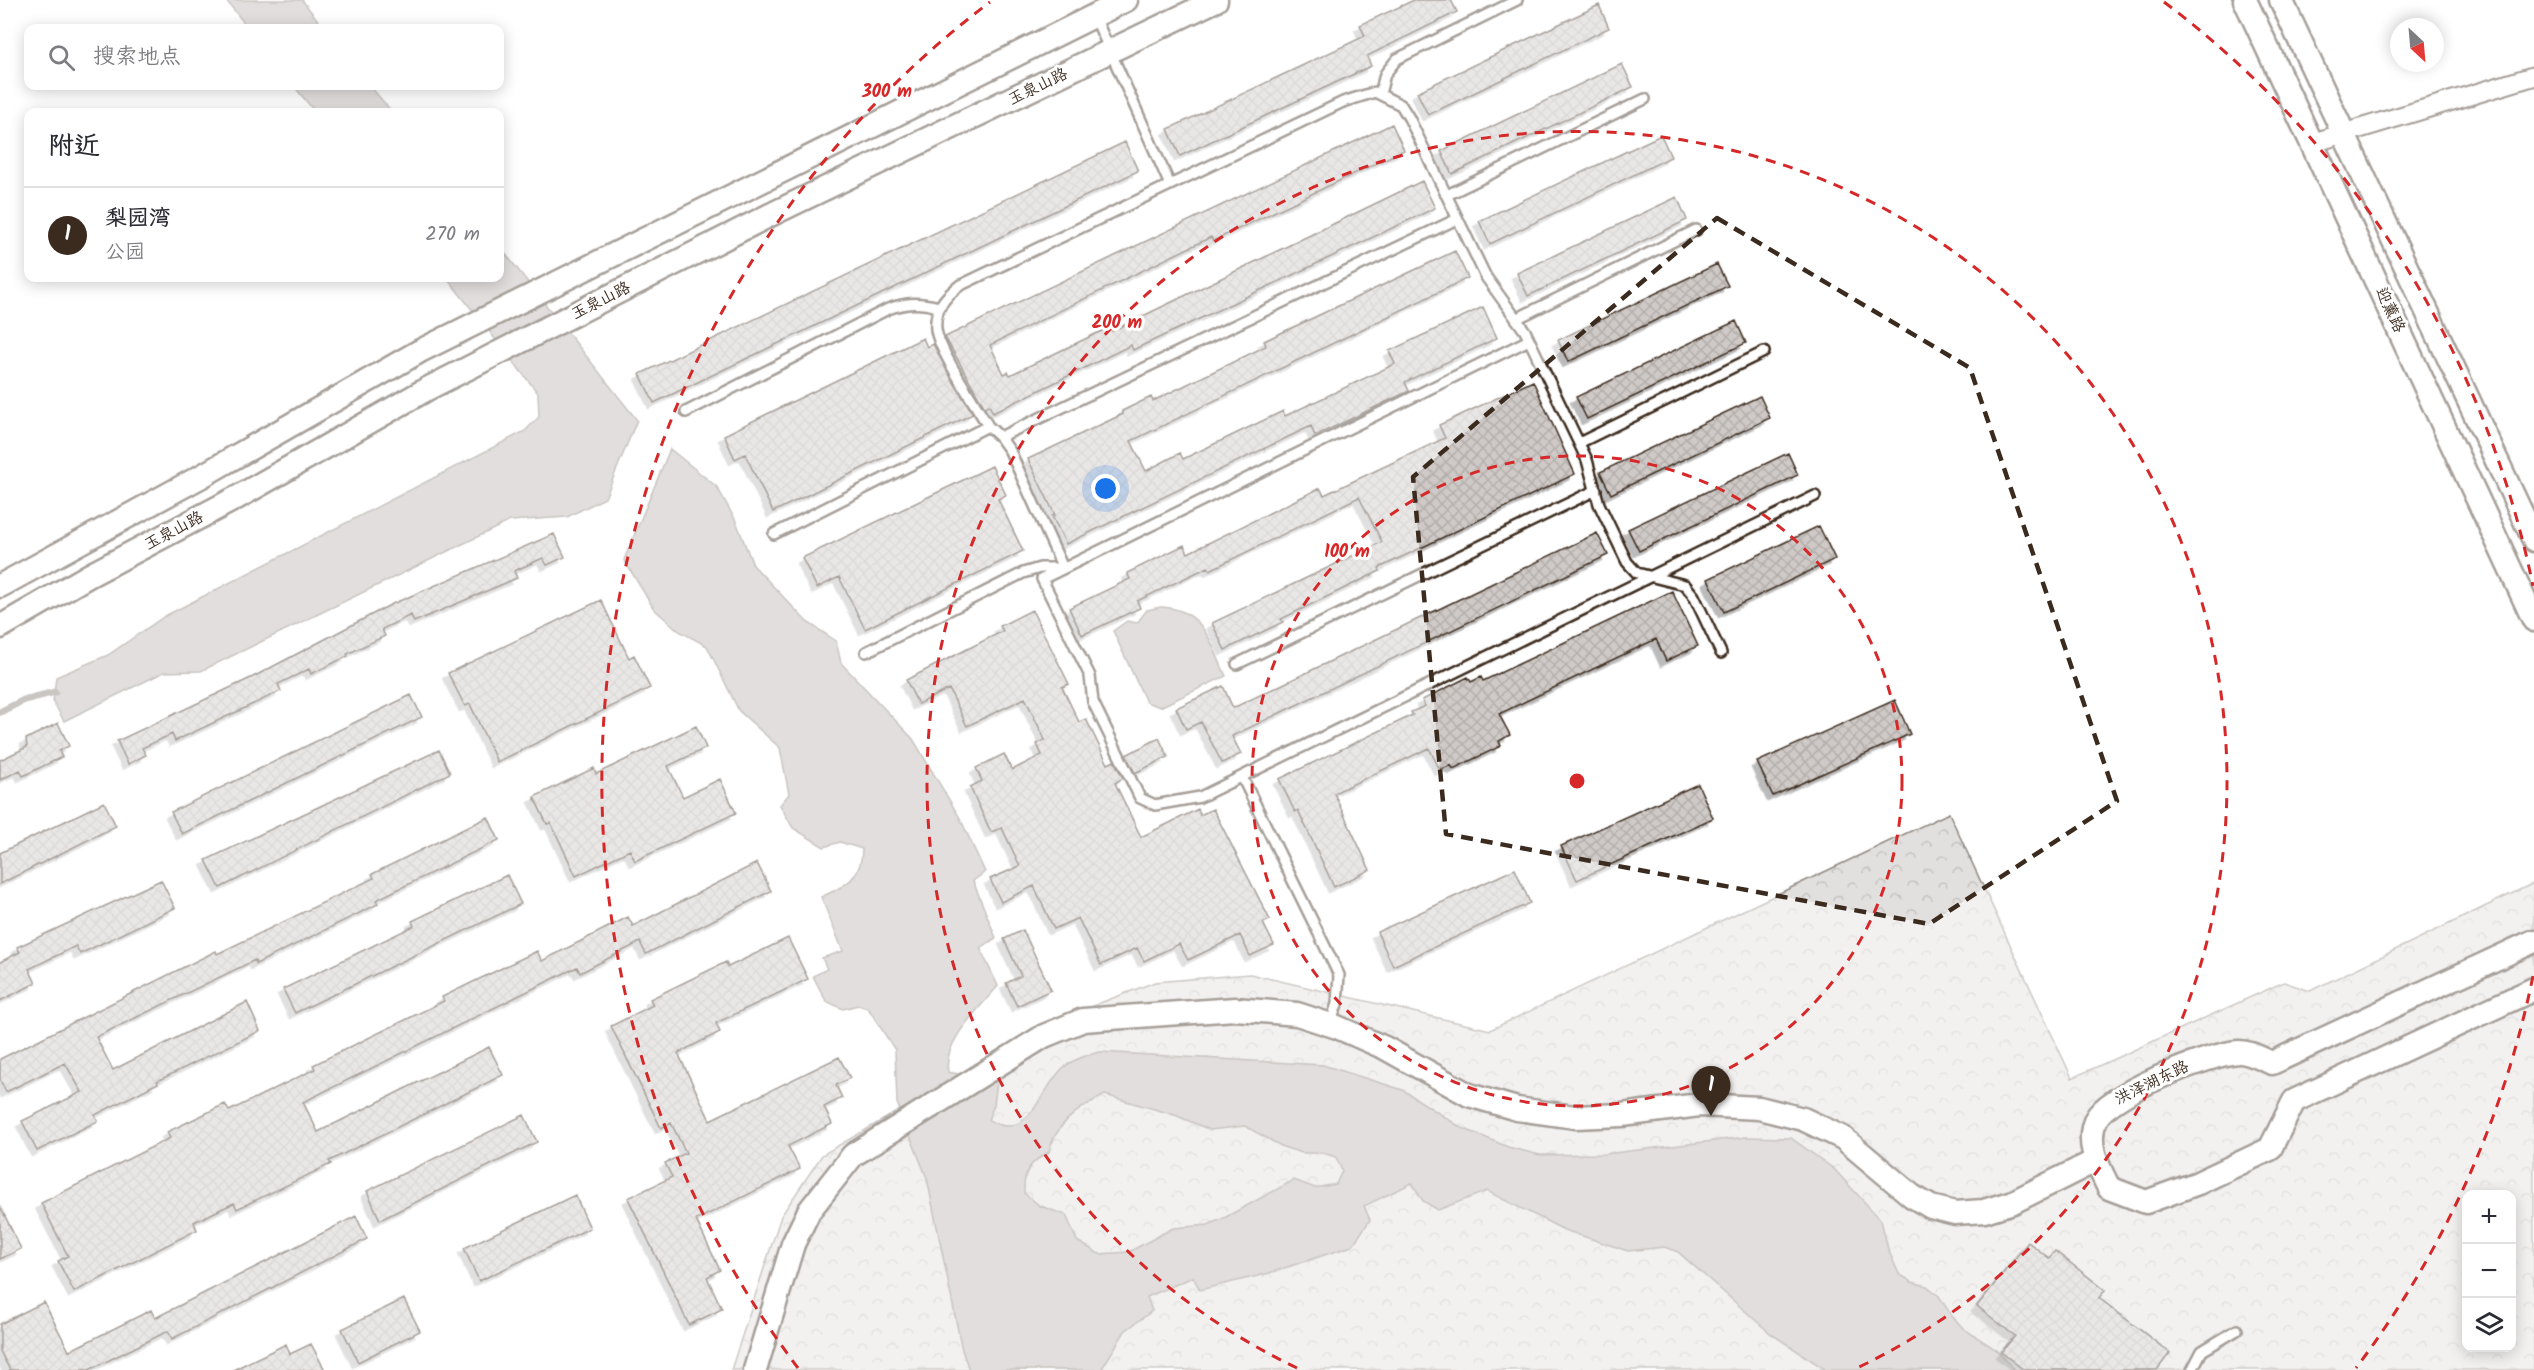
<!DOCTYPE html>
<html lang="zh">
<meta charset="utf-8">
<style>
:root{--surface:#fff;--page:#f7f7f7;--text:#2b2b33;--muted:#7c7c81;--line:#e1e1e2;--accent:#3b2a1e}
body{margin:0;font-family:Kalam,"LXGW WenKai TC",sans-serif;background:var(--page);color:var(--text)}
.controls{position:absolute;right:18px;bottom:18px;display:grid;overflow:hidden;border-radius:12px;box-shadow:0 3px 15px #0003}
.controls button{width:54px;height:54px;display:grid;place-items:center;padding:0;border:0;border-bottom:2px solid var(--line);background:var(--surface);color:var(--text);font:30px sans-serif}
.compass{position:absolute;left:2390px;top:18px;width:54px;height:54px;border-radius:50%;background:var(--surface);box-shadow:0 3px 15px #0003;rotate:154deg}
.you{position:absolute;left:1106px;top:489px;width:21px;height:21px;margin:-15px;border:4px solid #fff;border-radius:50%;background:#1a73e8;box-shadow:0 0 0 9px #1a73e833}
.badge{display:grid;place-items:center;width:39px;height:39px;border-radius:50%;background:var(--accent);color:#fff;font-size:20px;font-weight:700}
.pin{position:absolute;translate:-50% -50px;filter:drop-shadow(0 2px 3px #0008)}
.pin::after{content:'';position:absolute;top:32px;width:21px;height:18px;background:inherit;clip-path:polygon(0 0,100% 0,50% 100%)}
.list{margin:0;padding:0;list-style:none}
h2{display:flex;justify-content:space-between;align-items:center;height:78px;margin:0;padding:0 24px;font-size:26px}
h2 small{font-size:20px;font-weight:400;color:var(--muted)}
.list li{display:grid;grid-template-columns:39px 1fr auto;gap:18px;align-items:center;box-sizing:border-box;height:96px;padding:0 24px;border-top:2px solid var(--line)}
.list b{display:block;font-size:22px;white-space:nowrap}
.list p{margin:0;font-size:20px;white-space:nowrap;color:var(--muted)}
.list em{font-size:20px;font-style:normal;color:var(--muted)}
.icon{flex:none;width:33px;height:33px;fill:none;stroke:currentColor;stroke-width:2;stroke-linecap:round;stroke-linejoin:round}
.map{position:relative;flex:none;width:2534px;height:1370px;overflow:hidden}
.search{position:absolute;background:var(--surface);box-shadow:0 3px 15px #0003;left:24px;top:24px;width:480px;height:66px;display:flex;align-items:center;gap:15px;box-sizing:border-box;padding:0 21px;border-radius:12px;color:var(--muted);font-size:22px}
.panel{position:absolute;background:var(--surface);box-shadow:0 3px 15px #0003;left:24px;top:108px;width:480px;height:174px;border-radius:12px}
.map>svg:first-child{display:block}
.forest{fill:url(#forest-crowns);stroke:#8e857e;stroke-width:1.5;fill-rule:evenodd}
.water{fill:#bcb6b3;stroke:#887e77;stroke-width:1.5;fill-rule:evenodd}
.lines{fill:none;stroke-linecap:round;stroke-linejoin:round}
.stream{stroke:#887e77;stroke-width:7}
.building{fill:url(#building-cross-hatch);stroke:#3b2a1e;stroke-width:1.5;filter:url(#shadow)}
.service-casing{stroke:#3b2a1e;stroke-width:14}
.minor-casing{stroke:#3b2a1e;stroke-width:22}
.tertiary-casing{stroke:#3b2a1e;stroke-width:27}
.service{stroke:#fff;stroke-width:9}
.minor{stroke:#fff;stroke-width:18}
.tertiary{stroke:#fff;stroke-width:22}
.marked{fill:none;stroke:#3b2a1e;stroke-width:4.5;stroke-dasharray:12 8;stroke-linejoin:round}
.ring{fill:none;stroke:#d62828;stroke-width:3;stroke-dasharray:10 8}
.labels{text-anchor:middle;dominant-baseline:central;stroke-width:6;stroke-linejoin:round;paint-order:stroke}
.street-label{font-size:16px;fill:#3b2a1e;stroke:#fff}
.centre{fill:#d62828;stroke:#fff;stroke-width:3}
.ring-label{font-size:18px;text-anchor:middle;font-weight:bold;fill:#d62828;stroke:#fff;stroke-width:6;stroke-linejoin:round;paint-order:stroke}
</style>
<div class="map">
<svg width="2534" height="1370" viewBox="0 0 2534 1370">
<defs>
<pattern id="forest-crowns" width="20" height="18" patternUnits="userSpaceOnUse" patternTransform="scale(1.5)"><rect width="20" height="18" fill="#e2e0de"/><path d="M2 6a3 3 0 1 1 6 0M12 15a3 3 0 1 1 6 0" fill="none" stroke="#c3c0be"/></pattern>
<pattern id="building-cross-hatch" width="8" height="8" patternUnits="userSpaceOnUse" patternTransform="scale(1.5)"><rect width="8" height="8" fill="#cfcac7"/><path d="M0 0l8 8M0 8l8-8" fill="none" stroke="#b3aeaa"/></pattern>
<filter id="shadow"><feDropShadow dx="-5.5" dy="5.5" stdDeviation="0" flood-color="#0004"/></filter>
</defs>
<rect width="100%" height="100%" fill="#fff"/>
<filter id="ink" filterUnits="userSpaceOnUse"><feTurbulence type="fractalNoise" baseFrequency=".0167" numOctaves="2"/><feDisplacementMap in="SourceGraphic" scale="12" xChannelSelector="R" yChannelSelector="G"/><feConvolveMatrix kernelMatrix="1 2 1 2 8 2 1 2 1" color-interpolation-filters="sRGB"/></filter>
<g filter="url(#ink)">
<!-- forest -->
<path class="forest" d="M1949,813L2072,1078L2284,982L2310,991L2534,883V1370H731L781,1216L822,1155L1053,1021L1155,982L1250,974L1490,1030ZM2466,1194H2512V1348H2466Z"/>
<!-- water -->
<path class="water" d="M226,0H302L324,28H248Z
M294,86H370L392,112H315Z
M500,247L637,420L605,498L567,517L510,521L201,671L164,672L64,721L53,701L56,677L108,655L165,616L525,431L539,417L538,393L447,278H500Z
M670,449L717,487L736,521L753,565L807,622L836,641L841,663L913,739L960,818L985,872L973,881L996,938L980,948L998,986C980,1008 942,1042 948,1072L997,1081L994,1105L988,1120C993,1122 1001,1126 1006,1126C1033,1127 1045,1084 1063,1068C1073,1059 1087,1055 1100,1052L1323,1065L1403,1090L1460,1127L1508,1147L1540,1155L1605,1154L1746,1137L1791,1138L1834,1169L1881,1220L1888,1249L1899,1274L1912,1282L1927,1286L1939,1296L1951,1315L1964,1329L1997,1350L2015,1370H1826L1770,1333L1678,1252L1664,1247L1628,1251L1564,1230L1487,1191L1438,1210L1423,1201L1412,1183L1364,1206L1370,1220L1352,1246L1266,1274L1200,1290L1193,1277L1147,1297L1152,1311L1125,1331L1101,1370H969L962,1350L927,1178L897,1103L895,1050L868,1008L858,1005L843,1009L826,1001L813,976L827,969L822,958L843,951L821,897C845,886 862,879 862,849L840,842L824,847L793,828L780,805L789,794L780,748L739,711L707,646L679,631L654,609L624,560ZM1105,1095L1175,1115L1210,1130L1245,1126L1283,1147L1302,1153H1323L1336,1157L1342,1171L1336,1184L1315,1188L1294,1180L1224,1218L1208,1225L1173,1228L1129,1252L1099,1254L1077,1241L1066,1215L1040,1206L1024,1193C1023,1171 1030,1162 1049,1152C1055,1124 1081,1106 1105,1095Z
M1161,607C1204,609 1210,642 1226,676L1160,707L1146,702L1113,631L1127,621L1137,623L1147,610Z"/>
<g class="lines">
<!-- stream -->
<path class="stream" d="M0,712L24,700L55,692"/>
</g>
<!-- building -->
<path class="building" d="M1414,0H1451L1457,12L1367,56L1371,66L1180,156L1168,129L1365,36L1360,25Z
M1599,5L1609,28L1428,115L1417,92Z
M1622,64L1633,87L1452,174L1441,151Z
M1392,124L1404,150L1213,241L1211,237L990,345L1004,374L1008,372L1010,375L1110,327L1112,331L1422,181L1435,208L1133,350L1131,345L993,413L989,405L985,408L945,337Z
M1661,135L1671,157L1490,244L1479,221Z
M1125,142L1138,171L654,403L640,374Z
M1677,197L1687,220L1528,296L1517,273Z
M1455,251L1468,278L1131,441L1146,471L1180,453L1183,459L1283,411L1285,416L1395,364L1389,351L1483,307L1497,338L1405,382L1409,391L1315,436L1311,426L1066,544L1052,516L1055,515L1028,459L1123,414L1122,411L1151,397L1153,401L1266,346L1264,341Z
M1717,264L1728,286L1568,362L1558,340Z
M1736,321L1746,343L1587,419L1576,397Z
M923,338L927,347L933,344L973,414L773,512L745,454L735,459L724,435Z
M1533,381L1575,474L1379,568L1380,571L1281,619L1283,622L1225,650L1212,623L1382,542L1359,497L1210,570L1208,567L1137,601L1140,608L1082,635L1069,608L1130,579L1127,573L1184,545L1188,553L1320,488L1324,495L1445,438L1439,425Z
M1760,396L1770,418L1611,494L1600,472Z
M1788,453L1798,475L1639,551L1628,529Z
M992,466L1006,495L998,499L1023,551L865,629L839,577L817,588L802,558Z
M1819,526L1835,559L1724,612L1708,579Z
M1597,533L1608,555L1232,736L1241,754L1222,763L1201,722L1186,729L1176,708L1223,686L1233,708Z
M554,534L565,557L547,565L543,558L514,571L517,578L414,622L411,615L382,629L385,636L347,654L348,656L311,674L309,669L278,684L281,691L175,741L172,734L142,748L146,755L128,764L117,741L253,677L390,605Z
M1672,591L1698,646L1666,661L1656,639L1499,714L1510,735L1499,741L1501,746L1453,769L1451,765L1440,770L1429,748L1334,793L1370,870L1334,887L1298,810L1295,812L1279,779L1413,715L1411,712L1425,706L1422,700L1468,677L1471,682L1481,677L1483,681Z
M601,600L629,658L634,655L650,688L497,762L470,704L465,706L448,673Z
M1032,610L1069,684L1062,687L1079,722L1086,719L1108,764L1114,761L1123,778L1115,783L1141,837L1198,809L1200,815L1213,809L1270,920L1263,923L1274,945L1250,956L1240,935L1188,960L1179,944L1144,961L1137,948L1101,965L1078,918L1054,929L1034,886L1001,902L990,879L1020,866L1002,828L991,832L970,787L982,781L976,768L1004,754L1012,770L1042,755L1037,744L1045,740L1025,698L967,726L949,689L918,704L906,680L1003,631L1000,626Z
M411,695L422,717L182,834L171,812Z
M1895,700L1910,734L1773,796L1757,762Z
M58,723L69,746L59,751L62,757L23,776L20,770L0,780V760L27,747L26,739Z
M696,726L706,748L668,766L683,797L720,779L736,813L635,861L630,850L576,876L551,823L547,824L534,797L594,768L596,774Z
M1159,738L1168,757L1135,773L1126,755Z
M439,750L450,773L220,888L206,860Z
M1698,784L1713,818L1577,880L1561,846Z
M104,802L116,826L0,884V853Z
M488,817L499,840L376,900L378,904L256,964L255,960L96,1037L113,1070L247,1002L260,1031L157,1081L158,1083L95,1115L98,1121L37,1151L22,1121L82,1092L65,1063L6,1092L0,1080V1059L216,951L217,954L374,878L372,874Z
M757,863L771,891L646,954L640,942L580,973L577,967L303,1102L318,1132L489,1047L503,1075L329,1161L331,1164L237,1209L234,1203L194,1222L197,1230L74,1292L58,1261L68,1256L41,1203L170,1138L167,1132L225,1104L229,1111L315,1069L313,1065L444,1001L442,997L537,951L542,961L628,917L633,926Z
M1515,869L1530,903L1393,966L1377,932Z
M507,875L521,904L295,1013L283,989L414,926L412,921Z
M161,880L175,908L80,954L76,946L29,969L36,983L0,1001V962L20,952L17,947Z
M1023,930L1051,990L1017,1006L1006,983L1021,976L1004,939Z
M788,938L808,979L716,1023L720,1032L678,1053L710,1120L839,1057L850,1078L836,1085L842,1098L824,1107L832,1124L788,1146L800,1169L696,1220L720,1270L707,1277L722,1309L689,1325L628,1198L672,1177L665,1163L686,1153L671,1123L661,1128L611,1026L653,1005L650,999L726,962L728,967Z
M524,1115L537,1142L380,1220L367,1191Z
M575,1195L590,1228L479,1281L464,1248Z
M0,1206L21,1249L0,1259Z
M356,1216L367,1239L172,1339L168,1331L89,1370H10L0,1351V1324L44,1302L69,1351L151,1310L155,1318Z
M2028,1242L2049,1258L2055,1251L2105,1290L2099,1298L2170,1353L2157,1370H2024L2001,1352L2015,1336L1977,1306Z
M404,1299L420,1331L358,1362L342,1329Z
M286,1344L290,1354L311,1344L325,1370H233Z"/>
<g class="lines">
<!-- service casing -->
<g class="service-casing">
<path id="service" d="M1094,15L1170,185
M1380,94L1385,74L1397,59L1517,0
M1447,195L1645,99
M1516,319L1696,230
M1529,340L1042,579L1090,676L1093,702L1140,798L1155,805L1200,797L1815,496
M686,412L888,309C907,302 919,302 939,307
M1000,437L1457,219
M1579,443L1764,352
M774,534L988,426
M866,652L1023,573L1040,568H1063L1010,451L1000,437L988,426C976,405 938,350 936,329C934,309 945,297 959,286L1343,102L1375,92L1401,105L1409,118L1486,277L1525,331L1587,460L1599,504L1627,562L1637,573L1685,585L1694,596L1721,653
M1237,664L1596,490
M1242,777L1339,975L1337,1004L1330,1025
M2192,1370L2202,1351L2237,1330"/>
</g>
<!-- minor casing -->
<g class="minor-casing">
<path id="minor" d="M2312,143L2534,76"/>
</g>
<!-- tertiary casing -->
<g class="tertiary-casing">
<path id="tertiary" d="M2245,0L2534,620
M2281,0L2534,540
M0,586L200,477L420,351L1126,0
M0,627L90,575L238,497L427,389L772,214L1216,0
M2534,941L2272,1063C2262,1059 2248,1051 2238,1052C2209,1054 2109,1093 2096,1119C2085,1143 2098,1166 2109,1188L2146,1202L2198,1183L2270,1149L2294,1101L2534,989
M755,1370L793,1244L809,1211L853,1155L1044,1036L1083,1020L1235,1009L1297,1014L1337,1027L1385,1048L1469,1095L1517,1109L1575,1117L1622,1115L1699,1105L1759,1108L1803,1119L1843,1138L1912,1196L1931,1207L1955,1213L1984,1211L2013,1202L2095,1161"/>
</g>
<!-- service -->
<use href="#service" class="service"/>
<!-- minor -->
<use href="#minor" class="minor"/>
<!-- tertiary -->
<use href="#tertiary" class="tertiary"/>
</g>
</g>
<!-- marked area -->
<path d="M0 0H2534V1370H0ZM1717,218L1970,368L2117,801L1929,924L1446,834L1413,477Z" fill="#fff" fill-opacity=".55" fill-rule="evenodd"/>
<path class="marked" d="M1717,218L1970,368L2117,801L1929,924L1446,834L1413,477Z"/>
<!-- distance rings -->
<g class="ring">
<circle cx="1577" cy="781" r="325"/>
<path d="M1297 1368A650 650 0 1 1 1857 1368"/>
<path d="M2533 976A976 976 0 0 1 2356 1368M798 1368A976 976 0 0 1 990 2M2164 2A976 976 0 0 1 2533 586"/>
</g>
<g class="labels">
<!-- street labels -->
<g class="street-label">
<text transform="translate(1038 87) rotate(-26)">玉泉山路</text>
<text transform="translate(601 301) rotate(-27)">玉泉山路</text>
<text transform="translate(2390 310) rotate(65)">迎薰路</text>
<text transform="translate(174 531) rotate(-28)">玉泉山路</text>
<text transform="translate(2152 1083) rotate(-26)">洪泽湖东路</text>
</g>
</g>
<circle cx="1577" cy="781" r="9" class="centre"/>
<g class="ring-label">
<text x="887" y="97">300 m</text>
<text x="1117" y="328">200 m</text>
<text x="1347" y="557">100 m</text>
</g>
</svg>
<div class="controls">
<button>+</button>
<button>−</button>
<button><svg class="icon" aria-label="layers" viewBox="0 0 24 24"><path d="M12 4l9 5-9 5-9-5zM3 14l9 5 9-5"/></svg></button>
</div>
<svg class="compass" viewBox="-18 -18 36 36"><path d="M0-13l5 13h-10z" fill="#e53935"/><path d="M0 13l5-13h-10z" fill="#7c7c81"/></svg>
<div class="you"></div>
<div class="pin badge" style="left:1711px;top:1116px">1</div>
<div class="search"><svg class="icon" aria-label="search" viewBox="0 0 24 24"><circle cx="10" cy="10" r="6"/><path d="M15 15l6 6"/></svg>搜索地点</div>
<section class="panel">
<h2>附近<small></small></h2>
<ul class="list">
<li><span class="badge">1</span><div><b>梨园湾</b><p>公园</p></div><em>270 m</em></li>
</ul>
</section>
</div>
